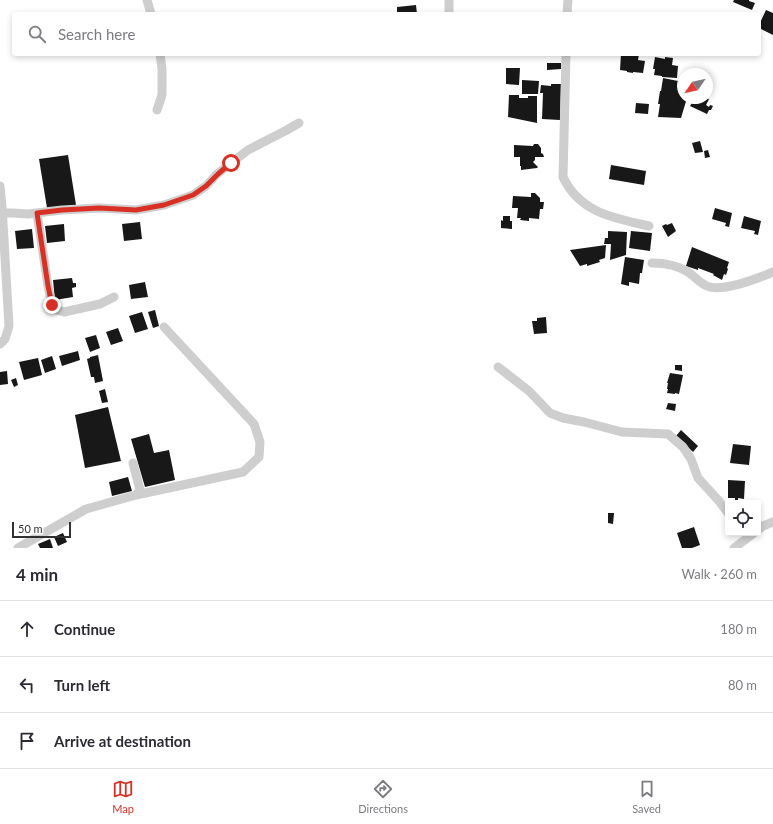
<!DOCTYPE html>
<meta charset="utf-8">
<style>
:root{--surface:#fff;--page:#f2f2f3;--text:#2b2b33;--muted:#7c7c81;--line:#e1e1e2;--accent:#d93025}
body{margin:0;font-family:Lato,sans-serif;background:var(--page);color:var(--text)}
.controls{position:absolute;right:12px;bottom:12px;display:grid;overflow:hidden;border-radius:4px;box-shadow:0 2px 6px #0003}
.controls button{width:36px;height:36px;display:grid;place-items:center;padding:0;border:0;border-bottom:1px solid var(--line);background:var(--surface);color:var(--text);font:20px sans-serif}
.compass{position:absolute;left:677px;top:68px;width:36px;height:36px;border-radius:50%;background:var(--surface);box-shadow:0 2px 6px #0003;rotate:236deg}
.scale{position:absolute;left:12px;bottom:10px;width:59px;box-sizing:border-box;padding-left:4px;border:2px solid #313131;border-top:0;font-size:11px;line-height:14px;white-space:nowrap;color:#313131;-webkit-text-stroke:3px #fff;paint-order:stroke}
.stop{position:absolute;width:12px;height:12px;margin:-9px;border:3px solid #d93025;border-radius:50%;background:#fff}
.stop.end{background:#d93025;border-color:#fff;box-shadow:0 1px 4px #0008}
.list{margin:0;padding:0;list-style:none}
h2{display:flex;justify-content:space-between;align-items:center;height:52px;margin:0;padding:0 16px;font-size:17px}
h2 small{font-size:13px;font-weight:400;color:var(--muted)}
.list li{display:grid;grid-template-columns:26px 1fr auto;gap:12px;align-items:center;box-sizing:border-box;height:56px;padding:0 16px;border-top:1px solid var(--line)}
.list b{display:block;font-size:15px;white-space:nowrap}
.list em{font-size:13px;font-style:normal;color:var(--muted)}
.icon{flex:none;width:22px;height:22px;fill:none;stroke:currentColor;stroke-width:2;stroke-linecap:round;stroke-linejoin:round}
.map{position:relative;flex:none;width:773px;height:548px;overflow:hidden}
.search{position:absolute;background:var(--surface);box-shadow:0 2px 6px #0003;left:12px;right:12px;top:12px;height:44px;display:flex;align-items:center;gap:10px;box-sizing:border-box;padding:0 14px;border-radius:4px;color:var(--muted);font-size:15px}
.sheet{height:220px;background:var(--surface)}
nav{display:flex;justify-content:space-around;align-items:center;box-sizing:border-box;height:56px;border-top:1px solid var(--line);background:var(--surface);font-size:11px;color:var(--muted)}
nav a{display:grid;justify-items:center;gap:2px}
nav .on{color:var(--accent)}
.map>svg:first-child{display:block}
.building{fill:#181818}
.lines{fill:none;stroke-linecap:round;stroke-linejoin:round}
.street{stroke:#cecece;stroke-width:9}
.route{stroke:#d93025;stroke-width:5}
</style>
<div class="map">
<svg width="773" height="548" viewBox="0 0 773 548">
<rect width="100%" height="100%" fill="#fff"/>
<!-- building -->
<path class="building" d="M734,0H749V1L755,3L752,10L733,2Z
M416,5L417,14H397V7Z
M766,10L773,13V35L759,28V25Z
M621,54H639L638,60L645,61L643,73L633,72V73L627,72V71L620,70Z
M655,57L665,59V57L673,58L672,65L678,66L677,78L662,77V76L654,75L655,69H653Z
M547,63H561V69L547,70Z
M506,68H520L519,85L506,84Z
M663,78L683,82V98H687L681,118L658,117L660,104H658L660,91H661Z
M522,80L539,81L538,94H522Z
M551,84H561L560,120L542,119L543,93H540L541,85L551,86Z
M509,95H519V98H528V96H537V123L508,117Z
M695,98H706L709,99L706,105L709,107L710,105L713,106L711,110H709L707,114L690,106Z
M636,103L649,104L648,114L635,113Z
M700,141L703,152L695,153L692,143Z
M534,144H538L541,148V153L543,154L544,157H535V160L533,162L538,167L537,168L521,170V166H520V157H514V145L533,146Z
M708,150L710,157L705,158L704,151Z
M68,155L76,205L47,208L39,159Z
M611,165L646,171L644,185L609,179Z
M531,193H535L540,198V202H544L543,209H540L539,219L529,218V221L520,220L521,218H517L518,208H512L513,196L531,197Z
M715,208L732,213L729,227L725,226L726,223L712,219Z
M503,216H510V221H512V229L501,228V220L503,221Z
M744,216L761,221L758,235L754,234L755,231L741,228Z
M140,222L142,239L124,241L122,224Z
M672,223L676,231L668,237L662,226L666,224L667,225Z
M64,224L65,241L47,243L45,226Z
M32,229L34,248L17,249L15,231Z
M608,231L627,232L626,255L610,260L611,244H604L605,238H608Z
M631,231L652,233L650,251L629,248Z
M606,245L605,258L599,260L600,262L587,266V264L580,266L570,250Z
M692,247L729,262L727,268L728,269L726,275L724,274L722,280L713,275L714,274L698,268V270L686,266Z
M625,257L644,260L642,273H640L639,284L629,282V286L621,284Z
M72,278L73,283H76V287L72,288L73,297L55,300L53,280Z
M145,282L148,297L131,299L129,285Z
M155,310L159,326L153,328L148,312Z
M142,312L148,329L135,333L129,316Z
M546,317L547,333L534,334L532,321H537V318Z
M118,328L123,341L111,345L106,332Z
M96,335L100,348L90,352L85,338Z
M78,351L80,360L62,366L59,356Z
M98,355L103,381L95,383L94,377H91L87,359L90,358V357Z
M52,356L56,369L45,373L41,360Z
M38,358L42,375L24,380L19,362Z
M675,365H682V371L675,370Z
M7,371L8,384L0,385V372Z
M670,373L683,375L679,394L675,393V394L667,393L668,389H667L668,383H667Z
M16,378L18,385L14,387L11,380Z
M105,389L108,402L102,403L99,391Z
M668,403L676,404L675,411L666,409Z
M108,407L121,461L85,468L75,415Z
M681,430L698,446L693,452L676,436Z
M149,434L154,453L169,450L175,480L145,487L131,439Z
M733,444L751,446L749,465L730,463Z
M128,477L132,491L112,496L109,482Z
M728,480L745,481L744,499L738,498V500H735V498H728Z
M608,513H614L613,524L608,523Z
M694,527L700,545L692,548H682L677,533Z
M63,533L67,542L58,546L54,537Z
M50,539L53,548H40L38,544Z"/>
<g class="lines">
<!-- street -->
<path class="street" d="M147,0L151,14
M449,0V14
M567,14L568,0
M566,54L563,177C580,213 614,218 649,226
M157,110L162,95V69L160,54
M0,186L2,206L9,326L5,339L0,344
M2,213H13L28,214L62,210L99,208L136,210L164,205L193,195L206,186L217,174L248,150L285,131L299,123
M37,213L48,286L52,305L57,310L64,312L100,304L114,297
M652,263C665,263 677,265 688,272C694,276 699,282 705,285C719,294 759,278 773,272
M498,367L529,391L550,413L563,418L584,422L622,432L668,434L683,447L691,459L698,478L719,501L728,513
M136,495L243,472L259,457L260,442L254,424L164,327
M758,530L763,526L773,522
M18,548L86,509L136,495L140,490L133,463
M734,548L754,533"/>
</g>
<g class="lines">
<!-- route -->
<path class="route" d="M52,305L48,286L37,213L62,210L99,208L136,210L164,205L193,195L206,186L218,174L231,163"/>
</g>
</svg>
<div class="controls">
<button><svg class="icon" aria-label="locate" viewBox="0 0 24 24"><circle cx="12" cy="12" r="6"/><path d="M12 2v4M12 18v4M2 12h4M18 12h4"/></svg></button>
</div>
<svg class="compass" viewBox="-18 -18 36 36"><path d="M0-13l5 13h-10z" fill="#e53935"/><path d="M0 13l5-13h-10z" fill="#7c7c81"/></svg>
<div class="scale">50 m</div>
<div class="stop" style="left:231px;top:163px"></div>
<div class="stop end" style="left:52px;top:305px"></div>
<div class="search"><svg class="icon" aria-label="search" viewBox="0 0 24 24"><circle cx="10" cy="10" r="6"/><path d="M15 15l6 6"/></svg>Search here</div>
</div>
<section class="sheet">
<h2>4 min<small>Walk · 260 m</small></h2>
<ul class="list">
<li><svg class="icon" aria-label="ahead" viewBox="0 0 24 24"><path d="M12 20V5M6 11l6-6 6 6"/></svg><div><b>Continue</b></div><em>180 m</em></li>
<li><svg class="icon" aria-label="left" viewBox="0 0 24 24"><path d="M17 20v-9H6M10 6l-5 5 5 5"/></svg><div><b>Turn left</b></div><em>80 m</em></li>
<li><svg class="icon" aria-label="arrive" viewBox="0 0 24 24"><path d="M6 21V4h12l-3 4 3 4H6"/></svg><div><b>Arrive at destination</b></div></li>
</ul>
</section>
<nav>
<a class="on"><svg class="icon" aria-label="map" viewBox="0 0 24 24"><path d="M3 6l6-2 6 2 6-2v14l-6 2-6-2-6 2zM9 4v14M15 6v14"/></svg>Map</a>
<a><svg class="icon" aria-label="directions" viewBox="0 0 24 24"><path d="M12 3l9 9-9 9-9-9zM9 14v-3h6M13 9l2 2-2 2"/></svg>Directions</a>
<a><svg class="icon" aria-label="saved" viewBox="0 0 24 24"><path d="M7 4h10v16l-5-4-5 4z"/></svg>Saved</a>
</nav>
